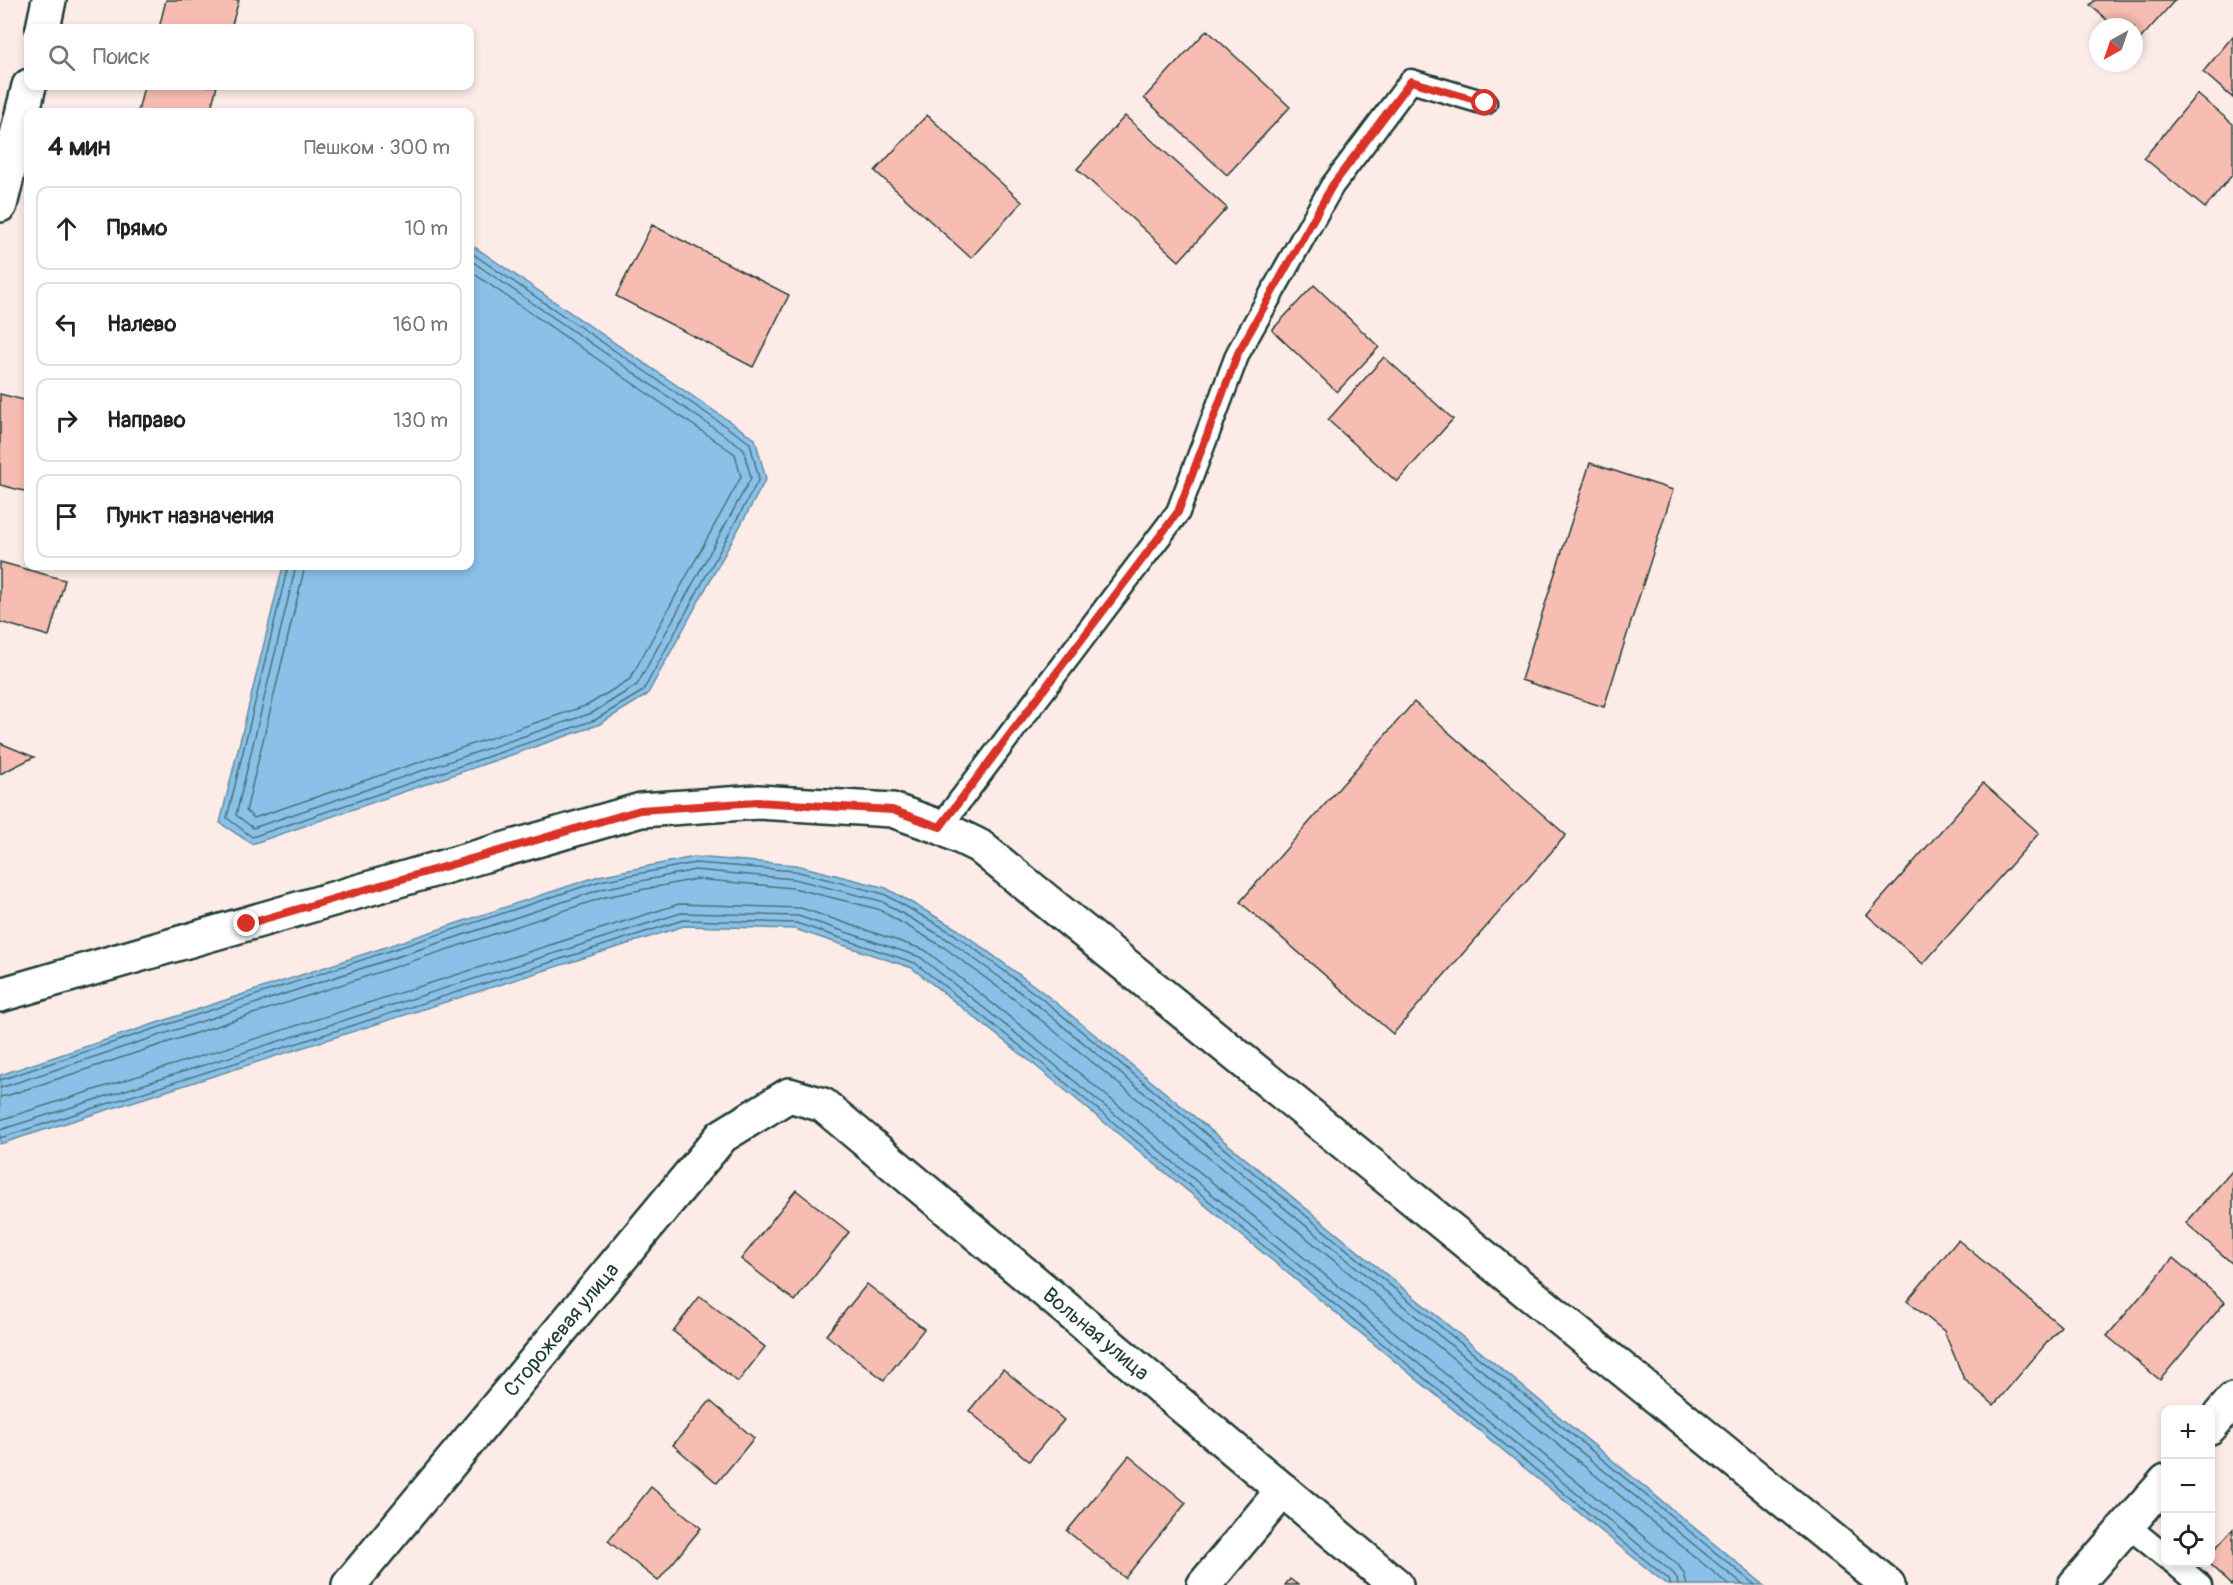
<!DOCTYPE html>
<html lang="ru">
<meta charset="utf-8">
<style>
:root{--surface:#fff;--page:#f2f2f2;--text:#222;--muted:#767676;--line:#e0e0e0}
body{margin:0;font-family:Pangolin,sans-serif;background:var(--page);color:var(--text)}
.controls{position:absolute;right:18px;bottom:18px;display:grid;overflow:hidden;border-radius:12px;box-shadow:0 3px 9px #0003}
.controls button{width:54px;height:54px;display:grid;place-items:center;padding:0;border:0;border-bottom:2px solid var(--line);background:var(--surface);color:var(--text);font:30px sans-serif}
.compass{position:absolute;left:2089px;top:18px;width:54px;height:54px;border-radius:50%;background:var(--surface);box-shadow:0 3px 9px #0003;rotate:220deg}
.stop{position:absolute;width:18px;height:18px;margin:-14px;border:4px solid #d93025;border-radius:50%;background:#fff}
.stop.end{background:#d93025;border-color:#fff;box-shadow:0 2px 6px #0008}
.list{margin:0;padding:0;list-style:none}
h2{display:flex;justify-content:space-between;align-items:center;height:78px;margin:0;padding:0 24px;font-size:26px}
h2 small{font-size:20px;font-weight:400;color:var(--muted)}
.list li{display:grid;grid-template-columns:39px 1fr auto;gap:18px;align-items:center;box-sizing:border-box;height:84px;margin:0 12px 12px;padding:0 12px;border:2px solid var(--line);border-radius:12px}
.list b{display:block;font-size:22px;white-space:nowrap}
.list em{font-size:20px;font-style:normal;color:var(--muted)}
.icon{flex:none;width:33px;height:33px;fill:none;stroke:currentColor;stroke-width:2;stroke-linecap:round;stroke-linejoin:round}
.map{position:relative;flex:none;width:2233px;height:1585px;overflow:hidden}
.search{position:absolute;background:var(--surface);box-shadow:0 3px 9px #0003;left:24px;top:24px;width:450px;height:66px;display:flex;align-items:center;gap:15px;box-sizing:border-box;padding:0 21px;border-radius:12px;color:var(--muted);font-size:22px}
.panel{position:absolute;background:var(--surface);box-shadow:0 3px 9px #0003;left:24px;top:108px;width:450px;height:462px;border-radius:12px}
.map>svg:first-child{display:block}
.water{fill:#8bc1e8;stroke:#608ca0;stroke-width:1.5}
.lines{fill:none;stroke-linecap:round;stroke-linejoin:round}
.shore{stroke:#4a727c;stroke-width:1.5}
.building{fill:#f8bdb2;stroke:#1f3d34;stroke-width:1.5}
.lane-casing{stroke:#1f3d34;stroke-width:27}
.street-casing{stroke:#1f3d34;stroke-width:38}
.lane{stroke:#fff;stroke-width:22}
.street{stroke:#fff;stroke-width:33}
.route{stroke:#d93025;stroke-width:8}
.labels{text-anchor:middle;dominant-baseline:central;stroke-width:4.5;stroke-linejoin:round;paint-order:stroke}
.street-label{font-size:21px;fill:#1f3d34;stroke:#fff}
</style>
<div class="map">
<svg width="2233" height="1585" viewBox="0 0 2233 1585">
<rect width="100%" height="100%" fill="#fdebe8"/>
<filter id="ink" filterUnits="userSpaceOnUse"><feTurbulence type="fractalNoise" baseFrequency=".0167" numOctaves="2"/><feDisplacementMap in="SourceGraphic" scale="12" xChannelSelector="R" yChannelSelector="G"/><feConvolveMatrix kernelMatrix="1 2 1 2 8 2 1 2 1" color-interpolation-filters="sRGB"/></filter>
<g filter="url(#ink)">
<!-- water -->
<path class="water" d="M470,246L476,248L755,439L766,479L647,695L598,725L252,844L220,823L283,566H470Z
M694,857L796,865L886,888L957,929L1044,993L1764,1585H1667L1031,1062L912,968L795,929L684,926L0,1144V1075L599,876Z"/>
<g class="lines">
<!-- shore -->
<path class="shore" d="M288,566L227,818L252,837L595,720L643,691L759,479L750,443L470,252
M296,566L236,815L253,828L592,713L637,685L751,478L743,448L470,260
M305,566L246,811L254,818L588,705L630,679L741,477L735,454L470,271
M0,1080L600,881L695,863L795,871L884,894L954,934L1041,998L1755,1585
M0,1088L602,889L695,870L794,879L881,901L950,941L1036,1004L1743,1585
M0,1097L9,1095L605,897L696,879L793,888L878,909L945,948L1030,1011L1729,1585
M0,1120L679,904L801,908L925,950L1045,1045L1678,1565L1684,1573L1687,1585
M0,1130L681,913L798,916L920,957L1039,1052L1672,1572L1677,1578L1678,1585
M0,1138L683,920L796,923L915,963L1034,1057L1667,1578L1670,1585"/>
</g>
<!-- building -->
<path class="building" d="M166,0H239L231,28H159Z
M2095,0H2175L2135,45L2134,27H2115L2090,5Z
M1207,30L1290,107L1227,175L1144,98Z
M2233,36V98L2203,72Z
M144,86H217L210,112H138Z
M2197,94L2233,124V174L2205,208L2144,158Z
M927,115L1022,202L971,258L875,171Z
M1125,116L1227,208L1179,261L1077,169Z
M652,225L789,295L753,367L616,296Z
M1314,285L1379,347L1337,392L1272,330Z
M1384,357L1453,419L1397,482L1328,420Z
M0,394L28,401V492L0,485Z
M1590,463L1673,490L1604,707L1521,680Z
M0,562L65,580L49,636L0,622Z
M1414,702L1566,835L1393,1034L1240,902Z
M0,743L34,757L0,774Z
M1983,783L2039,833L1923,964L1867,915Z
M2233,1170V1264L2186,1223Z
M796,1190L849,1232L795,1301L741,1259Z
M1958,1240L2061,1326L1994,1405L1964,1379L1944,1331L1907,1301Z
M2173,1258L2225,1302L2160,1380L2107,1336Z
M867,1284L924,1329L884,1380L826,1335Z
M700,1296L765,1347L738,1382L673,1331Z
M1003,1369L1064,1420L1029,1461L969,1411Z
M710,1401L754,1438L717,1483L673,1445Z
M1129,1456L1186,1503L1125,1578L1067,1531Z
M651,1487L701,1528L658,1581L608,1541Z
M2233,1529V1585H2232L2207,1562H2210V1554Z
M1290,1579L1298,1585H1285Z"/>
<g class="lines">
<!-- lane casing -->
<g class="lane-casing">
<path id="lane" d="M940,827L1178,512L1238,353L1332,186L1411,81L1485,103
M2128,1526L2166,1557
M2173,1562L2200,1585"/>
</g>
<!-- street casing -->
<g class="street-casing">
<g id="street">
<path d="M43,28L49,0"/>
<path d="M0,205L29,86"/>
<path d="M0,995L641,810L758,802L892,810L940,827L979,846L1888,1585"/>
<path d="M2210,1427L2233,1400"/>
<path id="s1" d="M349,1585L722,1136L789,1095L823,1105L1396,1585"/>
<path d="M1204,1585L1283,1490"/>
<path d="M2075,1585L2166,1481"/>
</g>
</g>
<!-- lane -->
<use href="#lane" class="lane"/>
<!-- street -->
<use href="#street" class="street"/>
</g>
</g>
<g class="lines" filter="url(#ink)">
<!-- route -->
<path class="route" d="M247,924L640,810L758,802L892,810L940,827L1178,512L1238,353L1332,186L1411,81L1485,103"/>
</g>
<g class="labels">
<!-- street labels -->
<g class="street-label">
<text stroke="none"><textPath href="#s1" startOffset="332">Сторожевая улица</textPath></text>
<text stroke="none"><textPath href="#s1" startOffset="1054">Вольная улица</textPath></text>
</g>
</g>
</svg>
<div class="controls">
<button>+</button>
<button>−</button>
<button><svg class="icon" aria-label="locate" viewBox="0 0 24 24"><circle cx="12" cy="12" r="6"/><path d="M12 2v4M12 18v4M2 12h4M18 12h4"/></svg></button>
</div>
<svg class="compass" viewBox="-18 -18 36 36"><path d="M0-13l5 13h-10z" fill="#e53935"/><path d="M0 13l5-13h-10z" fill="#767676"/></svg>
<div class="stop" style="left:1485px;top:103px"></div>
<div class="stop end" style="left:247px;top:924px"></div>
<div class="search"><svg class="icon" aria-label="search" viewBox="0 0 24 24"><circle cx="10" cy="10" r="6"/><path d="M15 15l6 6"/></svg>Поиск</div>
<section class="panel">
<h2>4 мин<small>Пешком · 300 m</small></h2>
<ul class="list">
<li><svg class="icon" aria-label="ahead" viewBox="0 0 24 24"><path d="M12 20V5M6 11l6-6 6 6"/></svg><div><b>Прямо</b></div><em>10 m</em></li>
<li><svg class="icon" aria-label="left" viewBox="0 0 24 24"><path d="M17 20v-9H6M10 6l-5 5 5 5"/></svg><div><b>Налево</b></div><em>160 m</em></li>
<li><svg class="icon" aria-label="right" viewBox="0 0 24 24"><path d="M7 20v-9h11M14 6l5 5-5 5"/></svg><div><b>Направо</b></div><em>130 m</em></li>
<li><svg class="icon" aria-label="arrive" viewBox="0 0 24 24"><path d="M6 21V4h12l-3 4 3 4H6"/></svg><div><b>Пункт назначения</b></div></li>
</ul>
</section>
</div>
